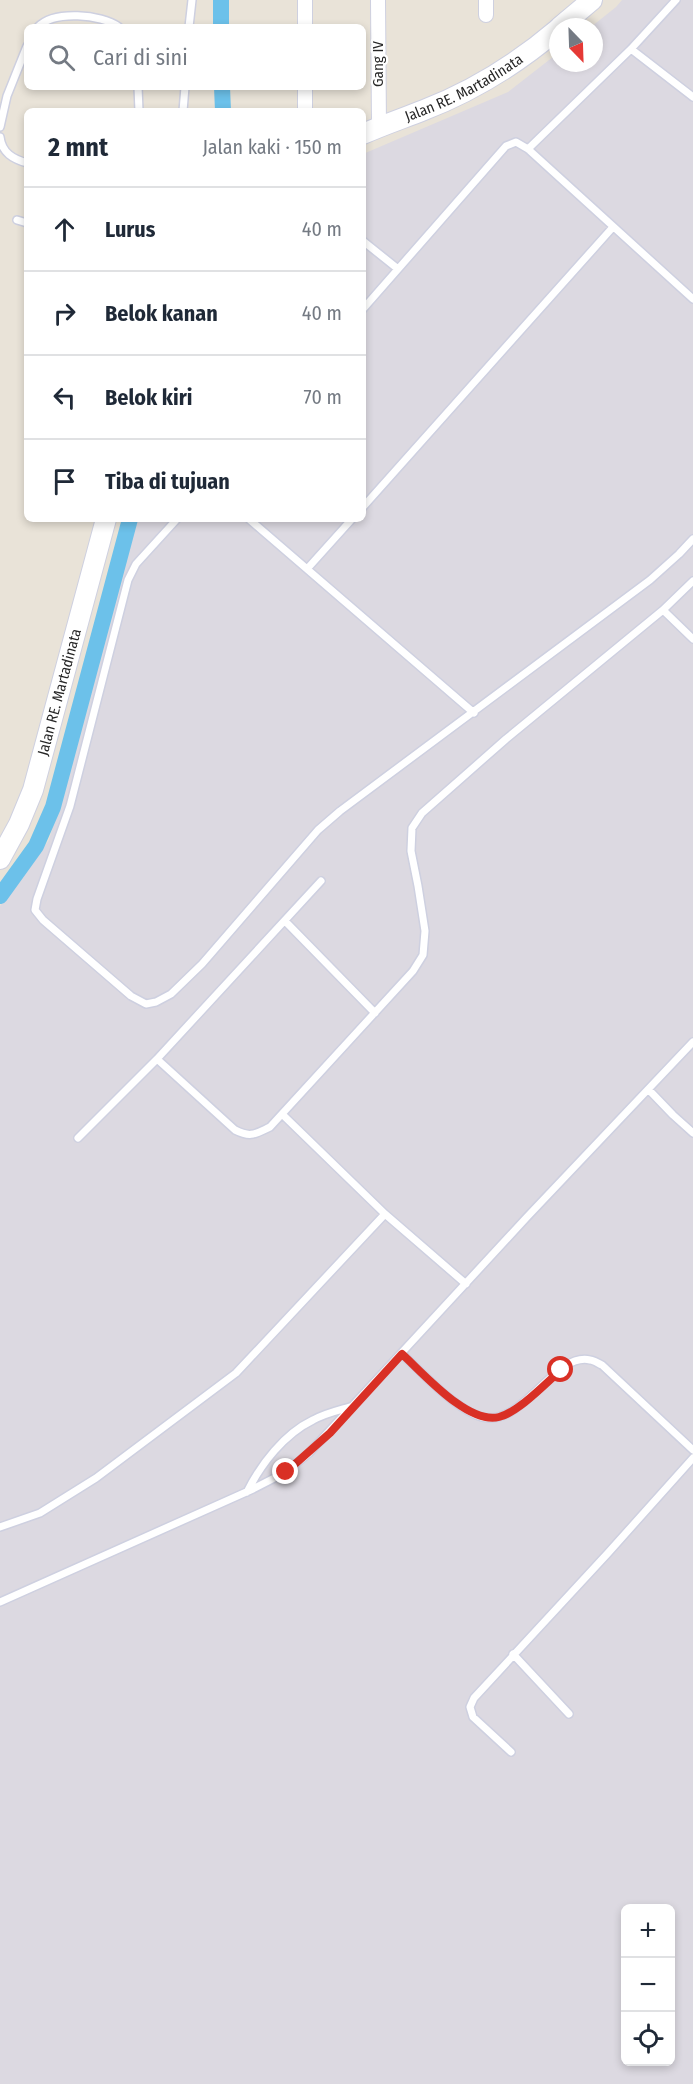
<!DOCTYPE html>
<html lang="id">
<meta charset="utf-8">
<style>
:root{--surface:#fff;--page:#f2f2f3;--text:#1f2937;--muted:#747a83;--line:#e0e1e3}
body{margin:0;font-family:"Fira Sans Condensed",sans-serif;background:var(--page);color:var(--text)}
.controls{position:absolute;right:18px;bottom:18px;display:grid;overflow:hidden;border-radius:9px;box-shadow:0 3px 9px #0003}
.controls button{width:54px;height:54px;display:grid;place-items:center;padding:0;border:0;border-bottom:2px solid var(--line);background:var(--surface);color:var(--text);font:30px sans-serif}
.compass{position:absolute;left:549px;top:18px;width:54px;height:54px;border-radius:50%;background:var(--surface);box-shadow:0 3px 9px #0003;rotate:157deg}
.stop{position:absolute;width:18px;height:18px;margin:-14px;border:4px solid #d93025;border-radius:50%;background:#fff}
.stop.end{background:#d93025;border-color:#fff;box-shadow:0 2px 6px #0008}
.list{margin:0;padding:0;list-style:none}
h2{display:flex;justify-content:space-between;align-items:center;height:78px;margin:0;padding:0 24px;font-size:26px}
h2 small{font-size:20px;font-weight:400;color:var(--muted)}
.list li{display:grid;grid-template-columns:39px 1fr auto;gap:18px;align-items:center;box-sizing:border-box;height:84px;padding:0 24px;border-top:2px solid var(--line)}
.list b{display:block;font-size:22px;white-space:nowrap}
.list em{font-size:20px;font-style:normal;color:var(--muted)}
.icon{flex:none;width:33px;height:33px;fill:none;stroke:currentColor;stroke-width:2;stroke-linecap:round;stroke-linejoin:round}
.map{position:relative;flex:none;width:693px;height:2084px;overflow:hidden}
.search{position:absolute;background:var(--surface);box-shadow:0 3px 9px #0003;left:24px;top:24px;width:342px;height:66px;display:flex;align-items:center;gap:15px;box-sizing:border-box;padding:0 21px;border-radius:9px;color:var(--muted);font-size:22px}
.panel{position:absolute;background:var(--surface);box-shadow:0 3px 9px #0003;left:24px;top:108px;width:342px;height:414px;border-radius:9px}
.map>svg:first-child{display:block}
.industrial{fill:#dcd9e1;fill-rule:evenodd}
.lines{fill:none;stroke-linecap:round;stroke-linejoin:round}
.canal{stroke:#6cc1ea;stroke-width:16}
.service-casing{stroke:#ced0e0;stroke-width:10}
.minor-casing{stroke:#ced0e0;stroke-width:16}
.secondary-casing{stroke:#ced0e0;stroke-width:22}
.service{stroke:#fff;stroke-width:7}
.minor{stroke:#fff;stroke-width:14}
.secondary{stroke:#fff;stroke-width:20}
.route{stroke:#d93025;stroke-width:8}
.labels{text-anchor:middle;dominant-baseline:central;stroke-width:4.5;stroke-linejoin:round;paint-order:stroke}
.street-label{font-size:15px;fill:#272727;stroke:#fff}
</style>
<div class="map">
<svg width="693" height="2084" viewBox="0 0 693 2084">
<rect width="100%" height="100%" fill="#e9e3d8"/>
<!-- industrial -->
<path class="industrial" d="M622,0H693V2084H0V906L49,840L137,519H363V154L508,92L558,53V63H594V27H591L616,7ZM626,1908H670V2062H626Z"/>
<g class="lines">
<!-- canal -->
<path class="canal" d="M221,0V27
M222,87L223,111
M0,896L36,846L53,807L130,519"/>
<!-- service casing -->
<g class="service-casing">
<path id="service" d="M38,27C54,10 101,14 119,27
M189,27L192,0
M631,49L693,97
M138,87L139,111
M183,111L185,87
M0,127L7,96L27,46
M0,137C2,153 13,159 27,163
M528,149L631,49L676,0
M17,220L27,223
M363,241L398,269
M363,309L506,146L516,142L528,149L693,299
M363,507L613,227
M177,519L136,564L128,580L70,806L37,899L35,910L43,920L131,996L146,1004L156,1002L171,994L202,964L318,830L340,811L650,580L679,554L693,539
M249,519L474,713
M307,569L352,519
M663,610L693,581
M285,921L375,1013
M157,1059L235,1130C251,1138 255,1134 270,1127L413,971L423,955L425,931L418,886L411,851L412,828L422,813L506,739L663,610L693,639
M649,1090L673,1115L693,1133
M283,1115L385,1214
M78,1138L157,1059L321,881
M402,1354C425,1375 448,1402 476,1415C520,1435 553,1351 590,1360C594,1360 599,1364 602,1365L693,1450
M247,1492C261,1464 284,1434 313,1420C325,1413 340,1410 353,1406
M0,1527L40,1513L96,1478L236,1373L385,1214L466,1284
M0,1602L253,1489L286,1472L309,1453L527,1217L693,1042
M513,1654L569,1714
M511,1752L473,1717L470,1707L474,1698L608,1553L693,1458"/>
</g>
<!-- minor casing -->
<g class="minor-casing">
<path id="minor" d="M378,0L379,127
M486,15V0
M305,27V0
M305,111V87"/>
</g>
<!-- secondary casing -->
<g class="secondary-casing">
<g id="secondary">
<path d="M560,27L592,0"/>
<path id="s1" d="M363,134C383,125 404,118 424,110C473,91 518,63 558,29"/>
<path id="s2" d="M0,859L19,824L33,790L106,519"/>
</g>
</g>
<!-- service -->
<use href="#service" class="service"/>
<!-- minor -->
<use href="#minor" class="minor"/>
<!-- secondary -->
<use href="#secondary" class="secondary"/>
</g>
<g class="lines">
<!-- route -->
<path class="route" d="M286,1472L330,1433L402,1354C423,1373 468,1425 499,1417C519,1412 546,1383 561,1370"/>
</g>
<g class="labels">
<!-- street labels -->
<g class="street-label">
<text transform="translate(378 64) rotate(-90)">Gang IV</text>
<text stroke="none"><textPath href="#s1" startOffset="111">Jalan RE. Martadinata</textPath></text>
<text stroke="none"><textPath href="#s2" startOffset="178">Jalan RE. Martadinata</textPath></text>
</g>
</g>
</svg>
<div class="controls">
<button>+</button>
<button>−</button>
<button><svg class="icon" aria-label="locate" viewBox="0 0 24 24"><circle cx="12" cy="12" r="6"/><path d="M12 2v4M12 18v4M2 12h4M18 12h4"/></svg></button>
</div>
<svg class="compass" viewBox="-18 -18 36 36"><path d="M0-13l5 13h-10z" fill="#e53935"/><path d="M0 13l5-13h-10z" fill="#747a83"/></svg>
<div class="stop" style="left:561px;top:1370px"></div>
<div class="stop end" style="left:286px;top:1472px"></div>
<div class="search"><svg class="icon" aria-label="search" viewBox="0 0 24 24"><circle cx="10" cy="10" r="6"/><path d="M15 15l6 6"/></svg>Cari di sini</div>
<section class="panel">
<h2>2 mnt<small>Jalan kaki · 150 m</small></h2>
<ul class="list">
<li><svg class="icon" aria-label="ahead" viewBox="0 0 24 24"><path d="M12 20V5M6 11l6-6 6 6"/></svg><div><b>Lurus</b></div><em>40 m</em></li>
<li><svg class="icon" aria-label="right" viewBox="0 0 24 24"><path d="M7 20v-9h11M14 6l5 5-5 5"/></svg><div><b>Belok kanan</b></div><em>40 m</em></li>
<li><svg class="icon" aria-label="left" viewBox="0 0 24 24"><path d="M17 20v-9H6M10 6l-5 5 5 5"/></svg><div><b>Belok kiri</b></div><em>70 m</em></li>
<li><svg class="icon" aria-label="arrive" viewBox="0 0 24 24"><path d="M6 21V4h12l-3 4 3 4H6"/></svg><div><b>Tiba di tujuan</b></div></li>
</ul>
</section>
</div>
